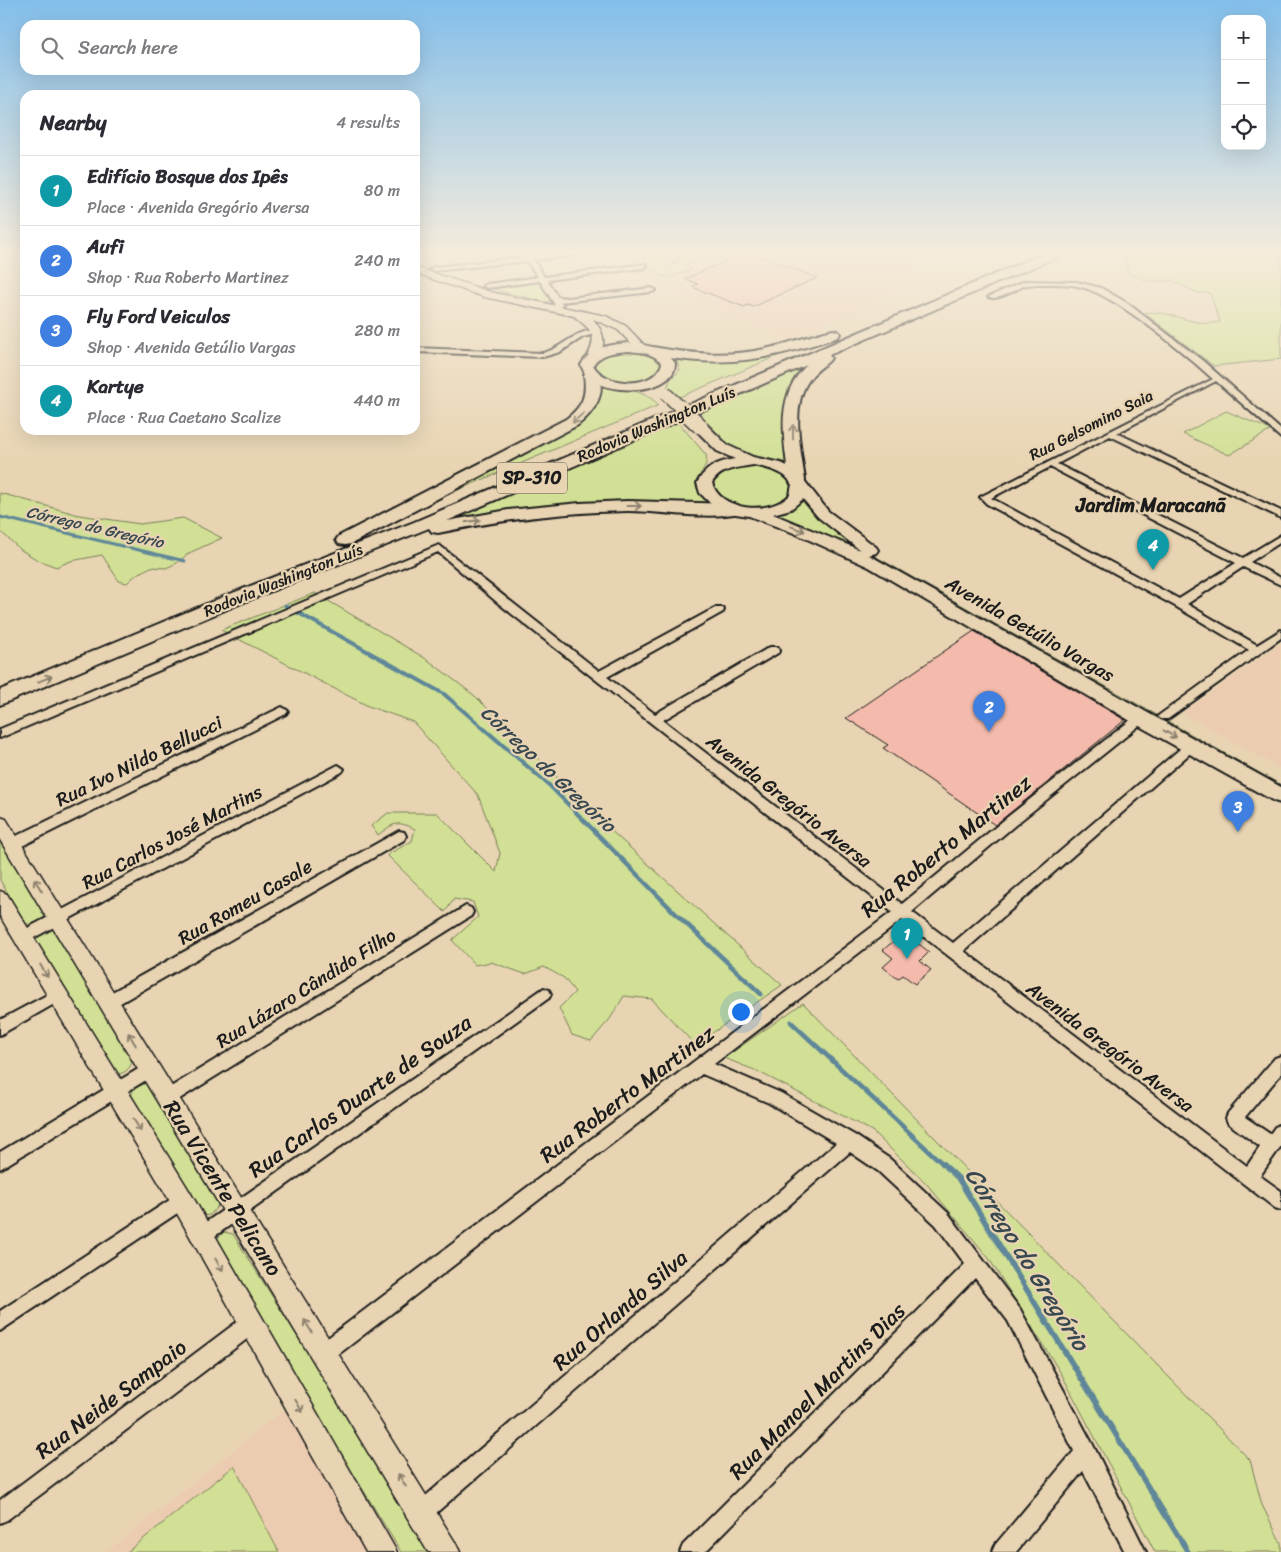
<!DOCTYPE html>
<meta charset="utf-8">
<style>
:root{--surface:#fff;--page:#f7f7f7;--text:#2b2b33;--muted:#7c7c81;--line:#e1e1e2;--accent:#c8321e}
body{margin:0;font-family:Sriracha,sans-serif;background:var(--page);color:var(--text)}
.controls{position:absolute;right:15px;top:15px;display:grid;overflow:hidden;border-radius:10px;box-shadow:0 5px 20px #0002}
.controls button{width:45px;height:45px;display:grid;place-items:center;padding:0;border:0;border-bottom:1px solid var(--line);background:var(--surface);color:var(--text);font:25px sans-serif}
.you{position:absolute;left:740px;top:1011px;width:18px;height:18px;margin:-12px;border:4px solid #fff;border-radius:50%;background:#1a73e8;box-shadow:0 0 0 8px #1a73e833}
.badge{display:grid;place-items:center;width:32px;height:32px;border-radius:50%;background:var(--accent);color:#fff;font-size:16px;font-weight:700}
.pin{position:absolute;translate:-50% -41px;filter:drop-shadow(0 1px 2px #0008)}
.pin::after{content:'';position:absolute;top:26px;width:18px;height:15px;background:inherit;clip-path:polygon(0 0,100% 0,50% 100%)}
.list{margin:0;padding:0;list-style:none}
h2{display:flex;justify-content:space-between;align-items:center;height:65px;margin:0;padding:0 20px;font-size:21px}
h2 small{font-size:16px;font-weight:400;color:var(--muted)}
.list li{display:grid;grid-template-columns:32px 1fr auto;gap:15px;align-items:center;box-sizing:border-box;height:70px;padding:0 20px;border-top:1px solid var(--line)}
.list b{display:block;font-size:19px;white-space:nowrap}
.list p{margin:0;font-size:16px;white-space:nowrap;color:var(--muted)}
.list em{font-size:16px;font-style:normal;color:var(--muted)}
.icon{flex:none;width:28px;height:28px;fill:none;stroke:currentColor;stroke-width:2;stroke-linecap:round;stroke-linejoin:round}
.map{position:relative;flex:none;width:1281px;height:1552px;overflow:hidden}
.search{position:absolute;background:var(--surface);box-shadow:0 5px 20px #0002;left:20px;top:20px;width:400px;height:55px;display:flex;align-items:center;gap:12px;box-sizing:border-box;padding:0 18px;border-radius:15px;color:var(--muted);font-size:19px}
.panel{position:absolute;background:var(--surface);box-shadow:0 5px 20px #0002;left:20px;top:90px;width:400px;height:345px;border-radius:15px}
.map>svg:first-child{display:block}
.built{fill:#ecccb0}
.green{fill:#d1e094;stroke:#767e58}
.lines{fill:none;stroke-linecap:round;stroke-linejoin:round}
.stream-far4{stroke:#5f8699;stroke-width:2.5}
.stream-far3{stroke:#5f8699;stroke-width:3}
.stream-far2{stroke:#5f8699;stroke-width:4}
.stream-far1{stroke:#5f8699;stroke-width:4.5}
.stream{stroke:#5f8699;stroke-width:5.5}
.building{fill:#f4bbac;stroke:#1c1c1c}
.street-casing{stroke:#1c1c1c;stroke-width:4}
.secondary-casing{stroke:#1c1c1c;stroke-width:3}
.primary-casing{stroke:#1c1c1c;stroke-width:4}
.highway-casing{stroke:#1c1c1c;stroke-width:4}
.street{fill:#e8d4b2;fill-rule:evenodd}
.secondary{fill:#e8d4b2;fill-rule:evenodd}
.primary{fill:#e8d4b2;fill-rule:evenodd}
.highway{fill:#e8d4b2;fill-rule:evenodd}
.primary-bridge-far1-casing{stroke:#1c1c1c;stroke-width:15;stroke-linecap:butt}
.primary-bridge-casing{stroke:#1c1c1c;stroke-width:18;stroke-linecap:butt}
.primary-bridge-far1{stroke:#e8d4b2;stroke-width:12}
.primary-bridge{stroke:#e8d4b2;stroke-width:15}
.oneway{stroke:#8c816e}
.labels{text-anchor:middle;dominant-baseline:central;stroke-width:4.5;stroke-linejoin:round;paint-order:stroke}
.far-street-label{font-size:16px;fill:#1c1c1c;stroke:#e8d4b2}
.far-water-label{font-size:16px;font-style:italic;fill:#384850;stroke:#e8d4b2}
.shield{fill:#e8d4b2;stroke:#595349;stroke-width:1}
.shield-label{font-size:18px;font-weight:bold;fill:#1c1c1c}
.street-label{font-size:19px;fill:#1c1c1c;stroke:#e8d4b2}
.far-district-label{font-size:20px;font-weight:bold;fill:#1c1c1c;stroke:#e8d4b2}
.water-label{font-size:20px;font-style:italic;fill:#384850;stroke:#e8d4b2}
.near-street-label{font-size:22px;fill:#1c1c1c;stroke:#e8d4b2}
.near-water-label{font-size:24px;font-style:italic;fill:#384850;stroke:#e8d4b2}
</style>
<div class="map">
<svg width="1281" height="1552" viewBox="0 0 1281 1552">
<rect width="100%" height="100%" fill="#e8d4b2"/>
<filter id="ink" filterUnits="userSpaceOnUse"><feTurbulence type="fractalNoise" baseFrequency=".02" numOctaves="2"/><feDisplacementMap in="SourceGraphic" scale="10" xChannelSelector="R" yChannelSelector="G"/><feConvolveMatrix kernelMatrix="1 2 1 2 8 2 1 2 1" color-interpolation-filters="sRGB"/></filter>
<g filter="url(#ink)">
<!-- built -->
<path class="built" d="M739,250H900L921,278L789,340L665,289L673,280L691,269L687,266L691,262L699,258L717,260Z
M1281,643V769L1182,713Z
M286,1408L369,1552H106Z"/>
<!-- green -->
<path class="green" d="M637,250H739L720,259L699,258L687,264V267L692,269C658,285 659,276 637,250Z
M1140,250H1248C1256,258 1270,255 1281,252V359L1214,366L1144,313C1172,309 1192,328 1220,322L1210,293H1198L1173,281H1148L1129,274L1123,259Z
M534,282L542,284L551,301L545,302L493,289Z
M616,351C632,351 651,349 663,363L659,374C628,387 621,385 592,369C593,356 606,355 616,351Z
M778,354L780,355L677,398L667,388L670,380L680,370L677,361L672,356L724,362Z
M809,365L800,376L791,468C772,456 761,460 743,453C724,446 710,429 695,415Z
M599,385C625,393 637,385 659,405L446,495L586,420C596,409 602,400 599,385Z
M1226,411L1271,430L1229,455L1183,434Z
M678,422L706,455C710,468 695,474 696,487L702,497L713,507L687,504L440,523L518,491Z
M749,464L777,469L793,482L791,498C760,513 748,511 717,498L710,482L723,469Z
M0,493L79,515L140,524L183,518L222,538L189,553L177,563L166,568L151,567L137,574L127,583L119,581L102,555L71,561L56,567L36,559L21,550L0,531Z
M802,498L821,519L855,545L1281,785V792L860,553L767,516L787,509Z
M315,593L428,660L475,696L607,827L782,985L695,1045L652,999L624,996L610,1019L591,1041L572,1035L559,1008L575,992L564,978L544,967L525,974L491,962L475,965L452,940L478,917L473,902L454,899L445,912L387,855L412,841L415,829C397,820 394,823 378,835L371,826L388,813H437L496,872L500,853L478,795L413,722L368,706L221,630Z
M0,839L49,917L36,924H26L0,880Z
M53,926L133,1060C130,1068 126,1073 118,1074L34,941V937Z
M803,1003L1250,1460L1262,1505L1281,1543V1552H1155L1062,1375L988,1257L925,1182L872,1131L757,1071L724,1058Z
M146,1083L219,1201L217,1207L210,1215L201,1216L131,1098L133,1089Z
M224,1232L233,1234L433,1552H401L217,1250V1239Z
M234,1466L279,1552H127Z"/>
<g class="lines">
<!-- stream-far4 -->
<path class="stream-far4" d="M672,266L680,255L697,250"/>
<!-- stream-far3 -->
<path class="stream-far3" d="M0,517L185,561
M285,605L289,607"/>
<!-- stream-far2 -->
<path class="stream-far2" d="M286,606L444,694L550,786L618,855"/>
<!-- stream-far1 -->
<path class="stream-far1" d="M617,854L678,916L761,994
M791,1022L944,1165"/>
<!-- stream -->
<path class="stream" d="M943,1164L958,1178L1188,1552"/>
</g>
<!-- building -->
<path class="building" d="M748,251L817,278L753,307L749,305L744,307L692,287L698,284L685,279Z
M974,631L1125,720L995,825L883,748L888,745L846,718Z
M902,934L917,946L919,944L929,952L920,961L931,970L915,984L903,975L898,979L883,967L893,958L883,950Z"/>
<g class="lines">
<!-- street casing -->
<g class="street-casing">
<path id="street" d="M521,250H527L531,256L585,250H605L602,252L534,260L544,277L644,264L647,266L644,268L547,280L558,297L568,298L652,288L656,290L652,292L561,302L563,305L559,307H556L540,281L487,288L483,286L487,284L538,277L527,261L434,271L430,269L434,267L525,257Z
M1025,281L1077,282L1101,288L1127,303L1203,361L1281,430V438L1216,381L1117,433L1281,511V518L1110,436L1057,464L1243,558L1281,535V542L1250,562L1281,578V585L1243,567L1187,604L1257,645L1281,630V638L1168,719H1160L1158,716L1249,650L1175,606L987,504L980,497L1213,379C1184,353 1113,292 1077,286C1066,284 1033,283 1023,286C1015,290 996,302 988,297ZM1050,467L1236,563L1179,599L991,498Z
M587,331H596L600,333L583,337L560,352L543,357L415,352V348L543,353C560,349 571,335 587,331Z
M439,545L599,671L715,608H723L724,610L723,612L607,677L655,714L770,647H778L780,650L778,653L663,720L902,904L1010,815L1137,715H1145L1147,718L1145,721L1020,821L912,912L953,943L1187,743H1195L1197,746L1195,749L964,951L1247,1166L1260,1147L1228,1123L1226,1118L1228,1113L1275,1058L1281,1056V1074L1245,1117L1270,1134L1275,1127L1281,1124V1146L1260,1176L1281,1191V1210L1275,1208L902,920L714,1064L781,1093L856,1136L890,1159L948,1213L1020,1309L1093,1445L1146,1552H1125L1083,1471L1016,1552H992L995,1545L1074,1451L1008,1321L975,1278L705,1552H680L683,1545L965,1264L936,1225L878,1171L850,1152L428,1520L421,1523L414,1520L411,1513L414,1506L836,1143L769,1103L702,1074L331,1360L324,1362L317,1360L315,1353L317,1346L892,912L498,603L438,552L0,738V729Z
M282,707L288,711L286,714L18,848H8L6,844L8,840Z
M338,765L344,769L342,772L28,941L23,943L18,941L16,937L18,933Z
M399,831L404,832L406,836L404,840L115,1006L110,1007L105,1006L103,1001L105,996Z
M466,906L471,908L473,912L471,916L173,1103L167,1105L161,1103L159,1098L161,1093Z
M544,988L549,990L551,994L549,998L208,1241L202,1244L196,1241L193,1235L196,1229Z
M58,989L63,991L65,995L63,999L0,1035V1020Z
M150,1062L156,1064L158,1069L156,1074L0,1169V1152Z
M182,1192L188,1194L191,1200L188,1206L0,1331V1311Z
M252,1314L259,1316L261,1323L259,1330L7,1520L0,1523V1500L245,1316Z"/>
</g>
<!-- secondary casing -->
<g class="secondary-casing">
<path id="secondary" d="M415,267L490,292L606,316L626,326L647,348L645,350H637L618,330L593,319C604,332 607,343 598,357H590L588,355C599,333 589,329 574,316L484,297L415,273Z
M0,817L6,819L455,1542L460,1552H428L0,840Z
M0,891L7,894L190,1192L397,1552H366L174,1208L0,916Z"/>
</g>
<!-- primary casing -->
<g class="primary-casing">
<path id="primary" d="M628,343C647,345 664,347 675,363C675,367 674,371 672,374C657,395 606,393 589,378C585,375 583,370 581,365C591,347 608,345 628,343ZM628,351C641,352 653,353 662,363C655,390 605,387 593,365C601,353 615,352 628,351Z
M700,422L705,423L727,445L753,457L781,463L796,470L828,511L876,547L878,550L876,553L869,555L1148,713L1281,787V803L1274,801L1134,723L869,567L794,533L749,516L729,513L713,506L700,493L697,483C706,467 717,462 735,459L717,451L695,429L693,426L695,423ZM753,465C767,468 785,471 792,484L790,495C771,515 721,512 712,483C721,468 738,468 753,465ZM803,499L818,517L860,550L773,514L791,509Z"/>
</g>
<!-- highway casing -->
<g class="highway-casing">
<path id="highway" d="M1052,250H1068L1066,253L829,355L831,358L829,361C822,367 814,372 809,380C790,406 801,450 805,480L803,484H791L789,480C784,441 774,395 807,365L447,521L508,510L580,503L628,501L732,504L738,505L741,509L738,513C709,520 659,511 628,511C564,512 500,520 438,533L432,532L429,528L244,602L0,705V690L230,594L414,522Z
M833,330L838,331L840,334L838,337C767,360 727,369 653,355L648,354L646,351L648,348L653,347C691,354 727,357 765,349C788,344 810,335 833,330Z
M591,371L596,372C609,392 593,413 578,425L351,544L345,545L339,544L336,540L339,536L566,419C583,406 587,395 584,375L586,372Z"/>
</g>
<!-- street -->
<use href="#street" class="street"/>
<!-- secondary -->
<use href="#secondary" class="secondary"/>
<!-- primary -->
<use href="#primary" class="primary"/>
<!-- highway -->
<use href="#highway" class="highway"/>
<!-- primary-bridge-far1 casing -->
<g class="primary-bridge-far1-casing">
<path id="primary-bridge-far1" d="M665,393L682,409"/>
</g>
<!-- primary-bridge casing -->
<g class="primary-bridge-casing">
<path id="primary-bridge" d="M681,408L700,426"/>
</g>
<!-- primary-bridge-far1 -->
<use href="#primary-bridge-far1" class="primary-bridge-far1"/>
<!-- primary-bridge -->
<use href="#primary-bridge" class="primary-bridge"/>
</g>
<!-- one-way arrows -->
<defs><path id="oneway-shaft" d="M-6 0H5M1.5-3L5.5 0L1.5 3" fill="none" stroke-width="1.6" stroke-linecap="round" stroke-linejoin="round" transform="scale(1.25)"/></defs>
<g class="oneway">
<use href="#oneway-shaft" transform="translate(578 418) rotate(139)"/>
<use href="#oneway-shaft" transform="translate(793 432) rotate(-90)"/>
<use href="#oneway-shaft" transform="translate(634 506)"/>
<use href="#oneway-shaft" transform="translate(473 521) rotate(-10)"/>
<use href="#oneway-shaft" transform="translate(798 529) rotate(20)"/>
<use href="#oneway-shaft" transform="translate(45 679) rotate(-23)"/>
<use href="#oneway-shaft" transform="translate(1170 734) rotate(29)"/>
<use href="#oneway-shaft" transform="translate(38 885) rotate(-122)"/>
<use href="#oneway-shaft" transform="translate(44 971) rotate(59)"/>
<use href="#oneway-shaft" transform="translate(132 1039) rotate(-121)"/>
<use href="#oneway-shaft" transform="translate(137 1125) rotate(59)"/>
<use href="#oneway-shaft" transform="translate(219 1265) rotate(60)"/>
<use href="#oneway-shaft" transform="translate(308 1326) rotate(-121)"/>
<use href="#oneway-shaft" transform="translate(299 1406) rotate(60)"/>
<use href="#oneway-shaft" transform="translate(402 1480) rotate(-121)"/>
</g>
</g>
<!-- sky -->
<linearGradient id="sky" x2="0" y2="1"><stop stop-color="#83beea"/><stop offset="0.54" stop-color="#f5ecdc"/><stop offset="1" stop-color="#f5ecdc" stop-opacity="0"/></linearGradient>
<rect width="1281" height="467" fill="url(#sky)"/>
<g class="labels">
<!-- far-street labels -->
<g class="far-street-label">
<text transform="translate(656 424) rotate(-23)">Rodovia Washington Luís</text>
<text transform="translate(1091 425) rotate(-27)">Rua Gelsomino Saia</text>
<text transform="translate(283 580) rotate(-22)">Rodovia Washington Luís</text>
</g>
<!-- far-water labels -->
<g class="far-water-label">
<text transform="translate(95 527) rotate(13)">Córrego do Gregório</text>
</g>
<!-- shield labels -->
<rect class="shield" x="497" y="462.5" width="70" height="31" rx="4"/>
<g class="shield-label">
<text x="532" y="478">SP-310</text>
</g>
<!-- street labels -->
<g class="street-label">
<text transform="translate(1030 629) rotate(30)">Avenida Getúlio Vargas</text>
<text transform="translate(139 761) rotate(-26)">Rua Ivo Nildo Bellucci</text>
<text transform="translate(789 801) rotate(38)">Avenida Gregório Aversa</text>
<text transform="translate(172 837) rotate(-28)">Rua Carlos José Martins</text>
<text transform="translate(245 902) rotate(-30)">Rua Romeu Casale</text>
<text transform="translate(306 988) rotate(-32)">Rua Lázaro Cândido Filho</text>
<text transform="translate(1110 1047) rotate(37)">Avenida Gregório Aversa</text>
</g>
<!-- far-district labels -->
<g class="far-district-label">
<text x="1151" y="505">Jardim Maracanã</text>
</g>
<!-- water labels -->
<g class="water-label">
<text transform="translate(548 769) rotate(43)">Córrego do Gregório</text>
</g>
<!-- near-street labels -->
<g class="near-street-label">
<text transform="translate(946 846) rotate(-39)">Rua Roberto Martinez</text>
<text transform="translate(627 1094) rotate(-37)">Rua Roberto Martinez</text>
<text transform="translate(360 1096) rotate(-35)">Rua Carlos Duarte de Souza</text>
<text transform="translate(223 1188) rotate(58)">Rua Vicente Pelicano</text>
<text transform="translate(620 1310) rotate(-41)">Rua Orlando Silva</text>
<text transform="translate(817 1391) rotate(-45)">Rua Manoel Martins Dias</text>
<text transform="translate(111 1399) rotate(-37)">Rua Neide Sampaio</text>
</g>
<!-- near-water labels -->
<g class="near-water-label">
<text transform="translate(1027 1259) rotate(58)">Córrego do Gregório</text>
</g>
</g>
</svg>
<div class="controls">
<button>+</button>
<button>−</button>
<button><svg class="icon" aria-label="locate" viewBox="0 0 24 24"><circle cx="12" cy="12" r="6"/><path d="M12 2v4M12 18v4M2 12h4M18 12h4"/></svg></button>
</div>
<div class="you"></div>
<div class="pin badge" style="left:907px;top:959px;background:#0f9aa8">1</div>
<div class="pin badge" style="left:989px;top:732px;background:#3f7fe0">2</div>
<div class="pin badge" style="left:1238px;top:832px;background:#3f7fe0">3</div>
<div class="pin badge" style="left:1153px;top:570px;background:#0f9aa8">4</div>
<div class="search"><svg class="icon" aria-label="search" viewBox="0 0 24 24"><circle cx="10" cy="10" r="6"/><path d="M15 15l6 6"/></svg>Search here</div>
<section class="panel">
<h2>Nearby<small>4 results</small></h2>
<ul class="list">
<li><span class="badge" style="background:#0f9aa8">1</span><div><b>Edifício Bosque dos Ipês</b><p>Place · Avenida Gregório Aversa</p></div><em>80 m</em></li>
<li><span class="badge" style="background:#3f7fe0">2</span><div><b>Aufi</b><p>Shop · Rua Roberto Martinez</p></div><em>240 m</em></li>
<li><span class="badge" style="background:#3f7fe0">3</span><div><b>Fly Ford Veiculos</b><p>Shop · Avenida Getúlio Vargas</p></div><em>280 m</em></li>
<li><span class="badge" style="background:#0f9aa8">4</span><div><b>Kartye</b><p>Place · Rua Caetano Scalize</p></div><em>440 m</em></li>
</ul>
</section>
</div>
